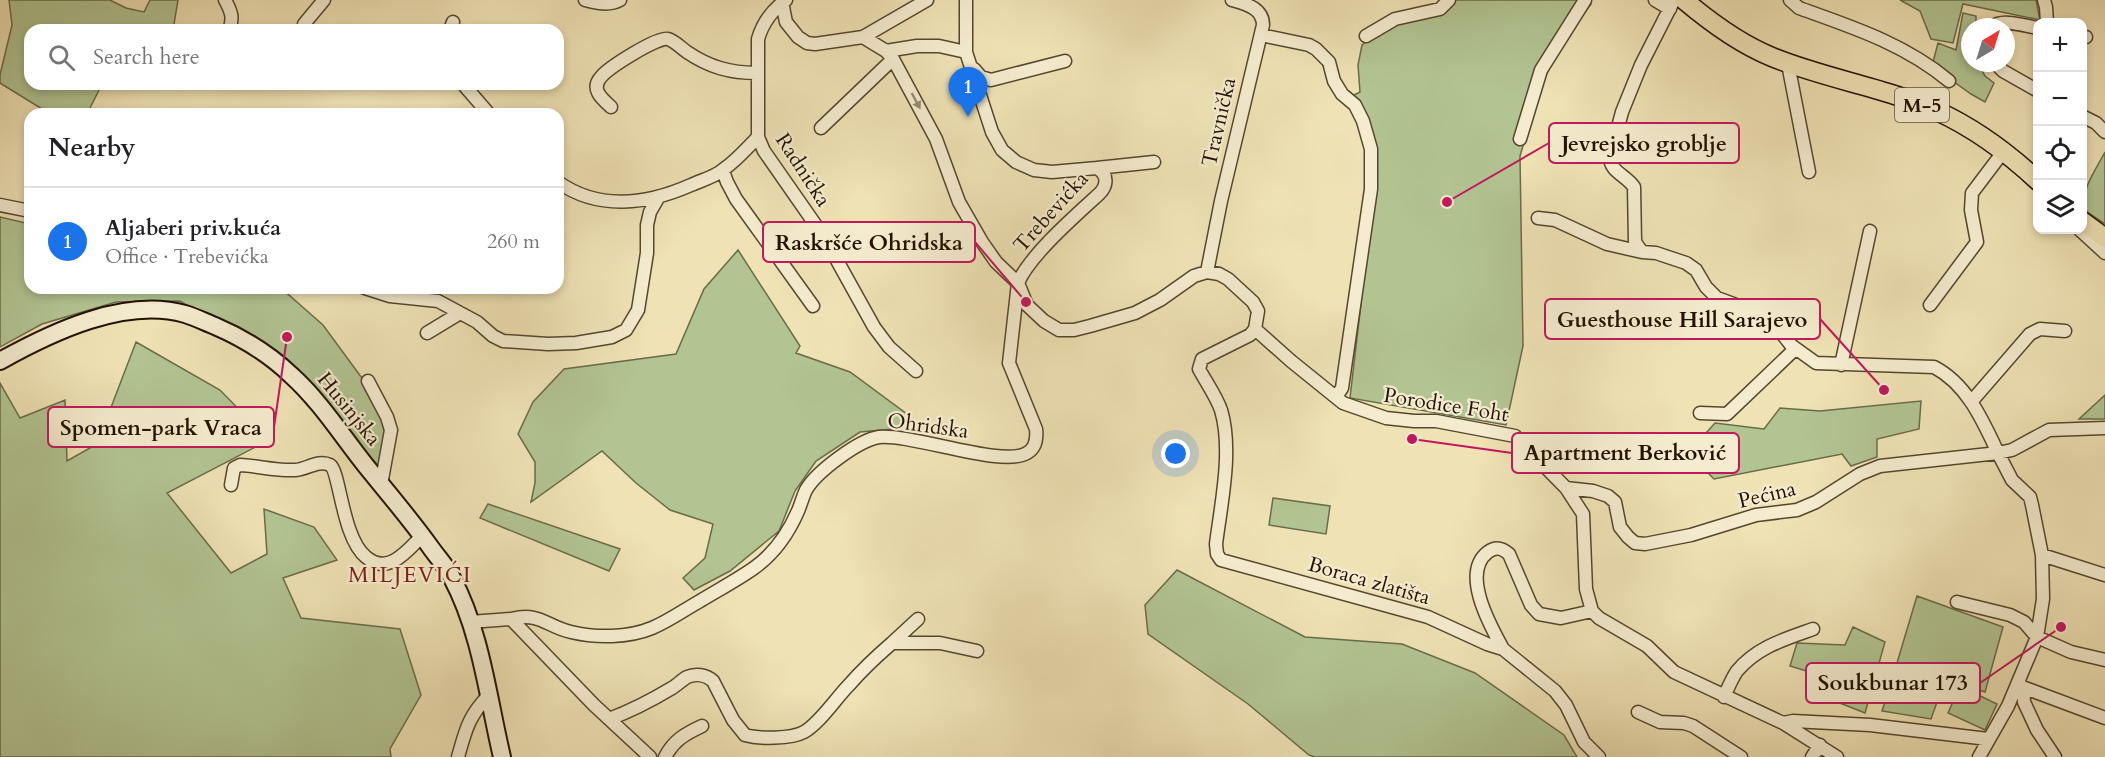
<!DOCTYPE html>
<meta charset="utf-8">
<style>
:root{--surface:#fff;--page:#f6f6f6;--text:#202124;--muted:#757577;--line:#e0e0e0;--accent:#1a73e8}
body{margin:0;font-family:Cardo,serif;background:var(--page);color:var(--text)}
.controls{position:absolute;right:18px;top:18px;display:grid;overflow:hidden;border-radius:12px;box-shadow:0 3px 9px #0003}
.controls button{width:54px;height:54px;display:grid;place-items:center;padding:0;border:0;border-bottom:2px solid var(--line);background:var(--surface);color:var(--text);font:30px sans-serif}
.compass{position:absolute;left:1961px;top:18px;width:54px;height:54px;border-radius:50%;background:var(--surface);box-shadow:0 3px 9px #0003;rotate:38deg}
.you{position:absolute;left:1176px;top:454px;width:21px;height:21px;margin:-15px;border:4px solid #fff;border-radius:50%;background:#1a73e8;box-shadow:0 0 0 9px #1a73e833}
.badge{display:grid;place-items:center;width:39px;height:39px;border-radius:50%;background:var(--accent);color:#fff;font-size:20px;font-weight:700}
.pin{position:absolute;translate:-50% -50px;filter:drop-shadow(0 2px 3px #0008)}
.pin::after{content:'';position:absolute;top:32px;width:21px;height:18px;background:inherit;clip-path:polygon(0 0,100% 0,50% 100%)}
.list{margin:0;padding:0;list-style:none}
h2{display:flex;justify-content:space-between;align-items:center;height:78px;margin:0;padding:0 24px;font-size:26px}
h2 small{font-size:20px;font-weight:400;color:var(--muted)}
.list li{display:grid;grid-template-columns:39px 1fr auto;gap:18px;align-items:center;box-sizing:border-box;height:108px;padding:0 24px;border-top:2px solid var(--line)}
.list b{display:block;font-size:22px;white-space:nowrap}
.list p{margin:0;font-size:20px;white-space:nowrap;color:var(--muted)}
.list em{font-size:20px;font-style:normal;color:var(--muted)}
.icon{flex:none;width:33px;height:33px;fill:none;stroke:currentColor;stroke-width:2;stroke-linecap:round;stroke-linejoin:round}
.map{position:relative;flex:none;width:2105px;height:757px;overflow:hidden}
.search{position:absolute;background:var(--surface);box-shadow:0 3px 9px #0003;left:24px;top:24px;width:540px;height:66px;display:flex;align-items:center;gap:15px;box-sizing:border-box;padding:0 21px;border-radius:18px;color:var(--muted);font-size:22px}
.panel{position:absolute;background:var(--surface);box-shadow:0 3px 9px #0003;left:24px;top:108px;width:540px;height:186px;border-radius:18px}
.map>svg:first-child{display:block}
.green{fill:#b2c492;stroke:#6a6b49;stroke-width:1.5}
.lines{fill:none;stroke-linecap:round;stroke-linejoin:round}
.minor-casing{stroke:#56462d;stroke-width:15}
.secondary-casing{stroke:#231200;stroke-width:20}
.primary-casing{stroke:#231200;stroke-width:21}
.minor{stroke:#f5eccf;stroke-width:12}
.secondary{stroke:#f5eccf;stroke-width:16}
.primary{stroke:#efe2b5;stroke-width:18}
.oneway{fill:#968a72}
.labels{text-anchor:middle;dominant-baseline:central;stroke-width:4.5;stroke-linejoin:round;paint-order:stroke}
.shield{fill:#f5eccf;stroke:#62533e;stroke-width:1.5}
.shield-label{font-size:20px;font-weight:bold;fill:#231200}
.street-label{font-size:21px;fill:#231200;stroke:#f5eccf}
.neighbourhood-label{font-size:22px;letter-spacing:1.5px;fill:#7a1f14;stroke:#f5eccf}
.leader{fill:none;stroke:#c2185b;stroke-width:2}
.callout-dot{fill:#c2185b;stroke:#f5eccf;stroke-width:2}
.callout{fill:#f5eccf;stroke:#c2185b;stroke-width:2}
.callout-label{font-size:22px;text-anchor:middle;font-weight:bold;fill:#231200}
</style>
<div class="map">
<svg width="2105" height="757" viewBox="0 0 2105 757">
<rect width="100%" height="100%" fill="#efe2b5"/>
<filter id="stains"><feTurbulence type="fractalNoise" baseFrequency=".00333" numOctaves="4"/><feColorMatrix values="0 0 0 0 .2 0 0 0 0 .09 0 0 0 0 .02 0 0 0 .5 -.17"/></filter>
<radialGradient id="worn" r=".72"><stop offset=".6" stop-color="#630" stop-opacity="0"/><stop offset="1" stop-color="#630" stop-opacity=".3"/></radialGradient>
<!-- green -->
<path class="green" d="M9,0H110L126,8L144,12L150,0H178L173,30H30V84H102L87,114H50L0,83V75L12,25Z
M1453,0H1590L1591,4L1561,43L1539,91L1520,156L1523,346L1506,425L1350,398L1376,175L1350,97L1360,92L1358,65L1362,45L1394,21Z
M1900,0H2036L2040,20L1963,4L1953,43L1931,39L1920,11Z
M1963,13L1976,16V27H1970V63H1978L1985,76L1994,83L1985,102L1971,94L1932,66L1938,43L1956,50Z
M2105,152V224L2083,209C2082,188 2095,171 2105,152Z
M0,217L30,224V288H281L323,325L367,385L388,426L381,469L294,370L180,301L116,302L42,324L0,347Z
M738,250L800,346L796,353L850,372L911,417L905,428L860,432L816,461L795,491L779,531L730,571L694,590L683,578L705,558L713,524L670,510L636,483L602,451L531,502L535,483V462L518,434L533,402L564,369L676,354L704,289Z
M136,342L220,390L269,440L167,493L231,573L267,554L264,509L314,527L337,560L283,578L301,618L400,629L421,695L390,749L391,757H0V383L20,418L65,400L67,461L97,444Z
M2105,395V419H2079Z
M1921,401L1919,429L1877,439V457L1851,466L1842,454L1714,479L1688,453L1715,423L1764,429L1780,408L1820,411Z
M1273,498L1330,506L1326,534L1269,525Z
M488,504L620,549L609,571L480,518Z
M1177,570L1305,637L1402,644L1475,673L1564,735L1577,757H1315L1309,755L1248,704L1148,634L1145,605Z
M1917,596L2003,627L1985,692L1897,663Z
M1853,627L1885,642L1865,713L1822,696L1823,676L1790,666L1797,643L1845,645Z
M1894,675L1942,688L1931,719L1882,711Z
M1960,686L1997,704L1985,730L1948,713Z"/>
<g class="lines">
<!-- minor casing -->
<g class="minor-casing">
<path id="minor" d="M225,0C231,11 234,18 229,30
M585,0C597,3 609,6 620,0
M1655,0L1670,9
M1790,0L1799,8C1852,27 1905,44 1949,81
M2044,0L2046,7L2047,22
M782,2L786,22L798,37L807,43L815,44L863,37L886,51L917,46H939L966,52
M304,24L324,0
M1992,27C2002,18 2025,26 2038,28
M450,30L453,22
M1261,35L1309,45L1316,49L1329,62L1334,81L1342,94L1355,105L1363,121L1371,149V189L1342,388L1336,397
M1366,36L1395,19L1440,9L1449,0
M863,37L927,0
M2082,37H2086
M886,51L893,59L936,139L959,202L982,242L996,262L1018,283L1027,305L1044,321L1059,330H1074L1090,326L1135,313L1160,300L1194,276L1207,272L1219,274L1228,279L1253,302L1258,311L1255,329L1250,335L1202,359L1199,369C1206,382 1216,396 1221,410C1233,450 1221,504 1216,544L1217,554L1221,560L1428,617L1487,644L1503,649L1555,691L1566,705L1584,742L1599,757
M1995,63L2003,71L2038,91
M1788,64L1809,172
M974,69L981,77L991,80L1065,61
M463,84L489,114
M611,107C602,99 590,89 601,77C608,68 658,36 668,39C675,41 681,48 687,52C709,67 730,73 757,73
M2082,116L2096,123L2105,132
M821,128L893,59
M758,137L764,151L824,237L874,327L889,347L916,371
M1520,139L1541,70L1585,0
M1097,168L1154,162
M723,171L727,182L736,199L813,306
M558,182C599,211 648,204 691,185C702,180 715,177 724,169C737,160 747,148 758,137V39C763,22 772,10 786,0
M0,205L30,211
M1538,218L1555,220L1607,244L1642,252
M2080,230L2105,253
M1207,272L1221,201L1263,25C1263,8 1246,4 1232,0
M365,288L390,296L438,301L477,322L493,336L503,341L548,344L576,343L612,337L626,330L638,310L647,253V225L650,212L658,198
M1930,305L1977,242L1971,210L1972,193L2003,152
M1255,329L1291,361L1343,403L1386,418L1414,421H1436L1515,436L1566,488L1583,514L1586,589L1592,611L1599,618L1647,646L1674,672L1783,723L1837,757
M427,333L460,313
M1841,365L1870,231
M368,381L387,417L391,430L381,485
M1971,402L2030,334L2040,329L2065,331
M1700,413L1727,414L1795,349
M231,485L234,468L240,465C258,466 277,471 295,470C306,470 318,459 330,465C340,471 342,538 366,557C388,576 407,551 422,536
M1566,488L1593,491L1608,496L1615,502L1620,527L1628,537L1635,543L1645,544L1691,535L1756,515L1797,510L1816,502L1860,474L1880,466L1998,453C1983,421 1967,384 1934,367L1816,363L1791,345L1769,317L1717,298L1706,287L1696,270L1686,263L1656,253L1642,252L1635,242L1634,187C1626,175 1610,172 1610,157L1622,112L1641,65L1674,0
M2042,555L2105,575
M1957,602L2010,615L2024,622L2037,637L2071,652L2105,660
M511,619C541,612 545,626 571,632C596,638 628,638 652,628C669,621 684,610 700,601C718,590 737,580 754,568C775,553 788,534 798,511C801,504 803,496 806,490C816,472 859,440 879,437C914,434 1003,468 1027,453C1036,448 1037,438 1036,429L1009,363L1018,283C1029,256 1076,215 1099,194C1107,186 1109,175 1097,168L1052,172L1034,170L1016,162L1002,150L992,132L966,52V0
M470,622L511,619L594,705L650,757
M892,643L918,619
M1503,649C1491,627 1460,573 1488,552C1496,546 1502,548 1509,554L1531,605L1539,614L1561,618L1592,611
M2017,685L2105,718
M2023,687L2024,702L2037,730L2055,757
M1724,697C1728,688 1732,678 1737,671C1757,647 1785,639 1813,629
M1638,712L1660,722L1684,723L1693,726L1741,757
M609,719C631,711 652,700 672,688C677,685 682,680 687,677C696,673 706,675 713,681L733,720L745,735C759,739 791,739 804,732C820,723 836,698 849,685C862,670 877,656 892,643H940L977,651
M1783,723L1793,721L1870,725L1988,739
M458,757C466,729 468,717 489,695
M665,757C674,740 685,734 702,726
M1812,757L1820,745
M1979,757L2008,706L2037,637L2043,599L2042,555L2032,505L2030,497L2012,480L1998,453L2012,450L2049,430L2105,428"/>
</g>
<!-- secondary casing -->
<g class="secondary-casing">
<path id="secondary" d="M0,361C52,332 125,297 185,314C195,317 205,322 215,326C243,338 269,354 291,375C320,401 342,436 366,466C388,493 411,520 431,548C438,558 447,567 452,578C481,632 488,698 502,757"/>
</g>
<!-- primary casing -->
<g class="primary-casing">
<path id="primary" d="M1684,0C1710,22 1740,44 1772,57C1825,79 1884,87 1937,111C1974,128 2008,153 2038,181
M2082,221L2105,238"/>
</g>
<!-- minor -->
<use href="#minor" class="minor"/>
<!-- secondary -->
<use href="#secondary" class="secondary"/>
<!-- primary -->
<use href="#primary" class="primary"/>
</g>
<!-- one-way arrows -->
<defs><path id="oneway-solid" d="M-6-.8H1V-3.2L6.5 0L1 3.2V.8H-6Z" transform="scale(1.5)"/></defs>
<use class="oneway" href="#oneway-solid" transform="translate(916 101) rotate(62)"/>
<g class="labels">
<!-- shield labels -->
<rect class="shield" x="1895" y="88" width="54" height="34" rx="4.5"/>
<g class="shield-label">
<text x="1922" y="105">M-5</text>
</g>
<!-- street labels -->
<g class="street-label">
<text transform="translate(1219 122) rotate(-77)">Travnička</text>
<text transform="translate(803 170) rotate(57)">Radnička</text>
<text transform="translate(1051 212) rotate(-48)">Trebevićka</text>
<text transform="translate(1446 405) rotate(9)">Porodice Foht</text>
<text transform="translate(349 409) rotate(51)">Husinjska</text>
<text transform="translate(928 426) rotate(8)">Ohridska</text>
<text transform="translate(1767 495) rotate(-13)">Pećina</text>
<text transform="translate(1369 581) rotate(16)">Boraca zlatišta</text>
</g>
<!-- neighbourhood labels -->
<g class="neighbourhood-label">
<text x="410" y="575">MILJEVIĆI</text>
</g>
</g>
<!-- callouts -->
<path class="leader" d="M1447 202L1549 143M1026 302L975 242M1884 390L1820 319M287 337L274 427M1412 439L1512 453M2061 627L1980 683"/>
<g class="callout-dot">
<circle cx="1447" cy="202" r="6"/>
<circle cx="1026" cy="302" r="6"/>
<circle cx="1884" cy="390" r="6"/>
<circle cx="287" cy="337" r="6"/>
<circle cx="1412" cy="439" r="6"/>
<circle cx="2061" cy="627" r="6"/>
</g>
<g class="callout">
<rect x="1549" y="123" width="190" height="40" rx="6"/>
<rect x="763" y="222" width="212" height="40" rx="6"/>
<rect x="1545" y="299" width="275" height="40" rx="6"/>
<rect x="48" y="407" width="226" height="40" rx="6"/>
<rect x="1512" y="433" width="227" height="40" rx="6"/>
<rect x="1806" y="663" width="174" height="40" rx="6"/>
</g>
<g class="callout-label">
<text x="1644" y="151">Jevrejsko groblje</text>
<text x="869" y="250">Raskršće Ohridska</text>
<text x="1682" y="327">Guesthouse Hill Sarajevo</text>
<text x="161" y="435">Spomen-park Vraca</text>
<text x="1625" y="460">Apartment Berković</text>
<text x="1893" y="690">Soukbunar 173</text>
</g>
<rect width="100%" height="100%" filter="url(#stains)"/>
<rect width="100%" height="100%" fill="url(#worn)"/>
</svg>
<div class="controls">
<button>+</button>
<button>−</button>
<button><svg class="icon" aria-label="locate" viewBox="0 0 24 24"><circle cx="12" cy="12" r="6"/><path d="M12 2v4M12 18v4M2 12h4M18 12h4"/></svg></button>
<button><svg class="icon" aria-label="layers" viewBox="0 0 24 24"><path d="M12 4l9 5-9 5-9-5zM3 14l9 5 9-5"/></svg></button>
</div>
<svg class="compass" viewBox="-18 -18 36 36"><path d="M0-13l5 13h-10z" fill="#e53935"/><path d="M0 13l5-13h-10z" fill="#757577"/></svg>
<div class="you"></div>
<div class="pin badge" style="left:968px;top:117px">1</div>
<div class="search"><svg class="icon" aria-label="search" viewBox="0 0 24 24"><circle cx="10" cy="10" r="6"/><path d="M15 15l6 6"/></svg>Search here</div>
<section class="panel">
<h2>Nearby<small></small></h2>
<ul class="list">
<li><span class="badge">1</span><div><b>Aljaberi priv.kuća</b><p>Office · Trebevićka</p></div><em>260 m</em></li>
</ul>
</section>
</div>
